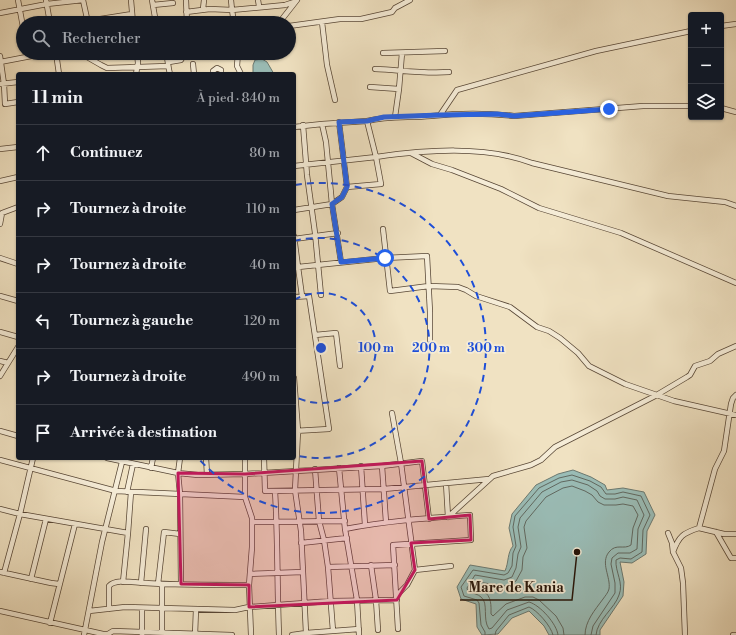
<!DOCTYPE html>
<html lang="fr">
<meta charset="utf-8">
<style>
:root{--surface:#171b24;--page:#20242c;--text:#f1f3f6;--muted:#9ea1a6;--line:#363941}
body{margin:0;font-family:"Libre Bodoni",serif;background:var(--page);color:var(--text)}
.controls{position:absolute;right:12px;top:12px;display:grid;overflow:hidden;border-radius:4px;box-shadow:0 1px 3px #0004}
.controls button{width:36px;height:36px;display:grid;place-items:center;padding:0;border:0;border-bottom:1px solid var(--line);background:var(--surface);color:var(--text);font:20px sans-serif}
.stop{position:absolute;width:12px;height:12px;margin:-9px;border:3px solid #2563eb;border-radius:50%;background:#fff}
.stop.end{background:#2563eb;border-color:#fff;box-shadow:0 1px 4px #0008}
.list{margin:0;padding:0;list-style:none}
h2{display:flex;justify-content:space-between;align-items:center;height:52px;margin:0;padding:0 16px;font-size:17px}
h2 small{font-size:13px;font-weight:400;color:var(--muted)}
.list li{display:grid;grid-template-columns:26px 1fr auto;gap:12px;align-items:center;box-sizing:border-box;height:56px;padding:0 16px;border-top:1px solid var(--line)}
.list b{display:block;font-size:15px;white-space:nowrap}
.list em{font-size:13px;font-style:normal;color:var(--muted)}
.icon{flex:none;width:22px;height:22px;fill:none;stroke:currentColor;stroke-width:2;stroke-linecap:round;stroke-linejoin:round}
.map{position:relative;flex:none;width:736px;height:635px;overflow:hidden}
.search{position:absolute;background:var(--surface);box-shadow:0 1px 3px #0004;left:16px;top:16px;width:280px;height:44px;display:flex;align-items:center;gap:10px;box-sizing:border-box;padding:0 14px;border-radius:22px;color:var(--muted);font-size:15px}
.panel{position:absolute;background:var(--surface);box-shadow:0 1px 3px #0004;left:16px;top:72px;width:280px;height:388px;border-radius:4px}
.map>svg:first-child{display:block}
.water{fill:#9abdb7;stroke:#6b7971}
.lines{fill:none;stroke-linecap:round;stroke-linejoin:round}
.shore{stroke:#606860;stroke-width:1}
.minor-casing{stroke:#584736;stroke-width:6}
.minor{stroke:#f5ecd7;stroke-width:4.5}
.route{stroke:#2563eb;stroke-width:5}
.marked{fill:#c2185b;fill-opacity:0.2;stroke:#c2185b;stroke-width:3;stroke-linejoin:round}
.ring{fill:none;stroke:#1d4ed8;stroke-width:2;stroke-dasharray:7 5}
.centre{fill:#1d4ed8;stroke:#f5ecd7;stroke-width:2}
.ring-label{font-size:12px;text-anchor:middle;font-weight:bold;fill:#1d4ed8;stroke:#f5ecd7;stroke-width:3.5;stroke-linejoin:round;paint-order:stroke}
.leader{fill:none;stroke:#251308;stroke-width:1.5}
.callout-dot{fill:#251308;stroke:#f5ecd7;stroke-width:1.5}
.callout-label{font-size:14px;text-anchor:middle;font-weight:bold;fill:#251308;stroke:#f5ecd7;stroke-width:3.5;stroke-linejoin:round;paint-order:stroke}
</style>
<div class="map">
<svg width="736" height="635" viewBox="0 0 736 635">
<rect width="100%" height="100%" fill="#f0e2c2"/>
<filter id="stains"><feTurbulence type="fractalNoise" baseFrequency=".005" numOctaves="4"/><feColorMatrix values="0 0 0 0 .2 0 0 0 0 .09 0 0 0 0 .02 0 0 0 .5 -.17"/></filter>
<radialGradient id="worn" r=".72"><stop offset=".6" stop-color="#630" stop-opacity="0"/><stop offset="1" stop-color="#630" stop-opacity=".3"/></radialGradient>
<!-- water -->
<path class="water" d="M262,59L267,62L274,74H253V65L255,60Z
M573,470L591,477L605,485L607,490L623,488L644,492L655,515L647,531L646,554L632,563L620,562L624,582L623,596L600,630V635H549L544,626L529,611L512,618L498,634L482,635L477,627L476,604L461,599L457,587L470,565L505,571C509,562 507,553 513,546L509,528L512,514L536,485L558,474Z"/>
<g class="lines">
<!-- shore -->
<path class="shore" d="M485,635V632L481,625L479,603L477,600L464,596L461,587L473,570L504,575L508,573L512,566L513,553L516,546L513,527L515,516L539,488L559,478L572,475L590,481L601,487L606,494H615L623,492L641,496L650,515L643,530L642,552L631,559L620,558L616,560C615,572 624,583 619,595C615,608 597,620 596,635
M495,635L496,631L509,615L529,607C537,610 551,626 553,635
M558,635C557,624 540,605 529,602L507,610L492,628L489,629C482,619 489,603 481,597C478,594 472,593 468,592L467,588L475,575L504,580L512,577L516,568L518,554L521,547L518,527L520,518L542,492L561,482L572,480L588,485L597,491L600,496L605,499H615L623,497L637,500L644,515L638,529L637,549L630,553H618L612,558L611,564L615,583V593L593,626L591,635
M564,635L563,628L556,616L539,600L533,597H525L506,604L493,616L491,614C491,606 492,596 483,591C480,589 477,589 475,586L478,582L504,586L511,584L516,581L522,570L523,557L527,548L524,527L526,521L546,497L563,488L572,486L585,491L592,495L598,502L604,505H616L623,504L633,506L638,515L633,528L631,545C624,550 616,543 609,552C600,563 611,577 609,589C608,593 605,596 603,599C595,610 585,621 585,635"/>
<!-- minor casing -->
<g class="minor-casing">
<path id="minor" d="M18,0L23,27
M46,0L50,23
M83,0L88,23
M131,0L133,23
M152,0L156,23
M186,0L187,23
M231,0L232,10L285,5L294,2
M258,0L259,6
M153,5L173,3
M203,9L204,0
M186,12L210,9L232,10L234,23
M0,13L47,4L83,0
M322,22L327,65L335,100
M75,23L132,14
M180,23L187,22
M279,23L297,0
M289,26L340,19H361L392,12L395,8L410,0
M721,26L736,24
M56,53L59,74
M80,53L101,65L107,68L168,66
M166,53C168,60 168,67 170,74
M238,53L237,66L241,74
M383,53L445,51
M0,56L4,84L5,104L18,102
M0,62L47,53
M169,62L181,60L185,53
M193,64L194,74
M375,69C400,70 424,74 449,72
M136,74L138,63L137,53
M213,74V71L217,68L221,70V74
M0,84L18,82
M370,87L399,89
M721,108L736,112
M440,115L457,90L596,51L691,31
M395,117L399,89L402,53
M367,121C388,116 409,118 431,116C459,113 487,113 514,116L643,106H691
M339,122L347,187
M303,125L307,175L315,233L321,295
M294,127L322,124L326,142L332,204L341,262
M0,149L18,147
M411,153L432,164L452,170L501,189L539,208L621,233L736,283
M294,166L376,157L367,121L322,124
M0,181L18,177
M294,210L332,204L342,197L347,187L381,184L376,157C426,150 484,145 532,163L668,196L725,202L736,206
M0,224L2,213L18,207
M383,229L390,291L429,286L458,287L466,290L476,296L510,307L537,327L549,331L560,338L578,353L589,366L625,384L674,401L736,415
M294,236L298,267L294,268
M294,239L338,233
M0,258L18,264
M0,296L18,301
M302,296L298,267L385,258L427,256L430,312V341
M294,297L309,296L329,429L294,431
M0,332L18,337
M315,335L336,333L340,366
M0,361L8,363
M0,376L18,347
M294,378L298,431L295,490L301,531L306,633L304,635
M392,413L401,463L415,570
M0,431L18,436
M107,458L178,473L198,475L245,474L382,466L422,461L429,519
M180,458L178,473L180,494L181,584
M206,458L207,474
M245,458V497L252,518V547L249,585L251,635
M264,458L265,491L384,489L489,479
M0,460L116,491L245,497
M361,466L365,525
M382,466L386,522
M151,468L153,458
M339,468L345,529L357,600L359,635
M315,469L319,521L324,540L328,567L333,631
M446,483L448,517
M275,491C278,539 277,587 279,635
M127,492L133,464
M0,509L20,514L128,533
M448,517L493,476L531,465L541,460L555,447L655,396L687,377L690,375L695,366L710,361L718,354L736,346
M252,522L345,521
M699,528L724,534H736
M345,529C386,521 428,518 470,515L471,540L393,545L398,629
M716,532L731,558H736
M668,533L672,543L673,552L681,568L683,583L685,635
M301,543L347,538
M673,552C679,536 683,533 699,528L715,469L724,451L731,404L733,398L736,395
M371,565L376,600L378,630
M328,567L395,565
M0,572L51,583L59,584
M4,573L20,514L33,458
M250,574L303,572
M31,579L46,519
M123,582L128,533L131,492
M141,583L146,529
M158,584L164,532L180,534
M396,596L407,585L415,570L451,566
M109,609V586C116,578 135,583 144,583C179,585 214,585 249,585
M0,611L103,634H108L113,631L232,635
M89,611L125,607L235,610L249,607L331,601L397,600
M50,623L75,524
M162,632V584
M84,635L102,542L123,458
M142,635V608
M195,635L196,609
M292,635L306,633L359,629
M733,635H736"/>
</g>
<!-- minor -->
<use href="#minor" class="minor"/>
</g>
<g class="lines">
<!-- route -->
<path class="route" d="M385,258L341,262L332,204L342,197L347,187L339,122L367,121L384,117L440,115L497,114L514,116L609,109"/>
</g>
<!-- marked area -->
<path class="marked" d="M422,461L429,519L470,515L471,540L411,543L415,570L397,600L249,607V585L181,584L178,473L245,474Z"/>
<!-- distance rings -->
<g class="ring">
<path d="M294 300A55 55 0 1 1 294 396"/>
<path d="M294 241A110 110 0 1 1 294 455"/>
<path d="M295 185A165 165 0 1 1 198 458"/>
</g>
<circle cx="321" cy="348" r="6" class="centre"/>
<g class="ring-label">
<text x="376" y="352">100 m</text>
<text x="431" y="352">200 m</text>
<text x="486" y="352">300 m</text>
</g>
<!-- callouts -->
<path class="leader" d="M577 552L572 600H460"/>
<circle class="callout-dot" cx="577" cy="552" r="4"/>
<g class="callout-label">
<text x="516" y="592">Mare de Kania</text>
</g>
<rect width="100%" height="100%" filter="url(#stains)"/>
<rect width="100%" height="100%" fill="url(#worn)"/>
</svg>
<div class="controls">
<button>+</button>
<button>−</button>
<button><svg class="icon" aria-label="layers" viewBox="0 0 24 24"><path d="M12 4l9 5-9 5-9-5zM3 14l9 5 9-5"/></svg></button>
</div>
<div class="stop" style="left:385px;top:258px"></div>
<div class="stop end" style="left:609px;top:109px"></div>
<div class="search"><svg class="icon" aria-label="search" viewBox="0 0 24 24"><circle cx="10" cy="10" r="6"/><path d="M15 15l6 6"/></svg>Rechercher</div>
<section class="panel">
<h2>11 min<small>À pied · 840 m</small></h2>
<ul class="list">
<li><svg class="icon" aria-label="ahead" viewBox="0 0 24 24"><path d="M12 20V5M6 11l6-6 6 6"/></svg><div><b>Continuez</b></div><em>80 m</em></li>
<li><svg class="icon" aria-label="right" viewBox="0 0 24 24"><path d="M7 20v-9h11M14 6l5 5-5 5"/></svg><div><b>Tournez à droite</b></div><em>110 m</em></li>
<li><svg class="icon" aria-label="right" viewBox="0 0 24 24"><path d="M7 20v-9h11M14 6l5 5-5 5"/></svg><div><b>Tournez à droite</b></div><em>40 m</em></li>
<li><svg class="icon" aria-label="left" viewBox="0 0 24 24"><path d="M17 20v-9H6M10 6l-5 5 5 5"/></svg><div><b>Tournez à gauche</b></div><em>120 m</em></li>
<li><svg class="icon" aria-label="right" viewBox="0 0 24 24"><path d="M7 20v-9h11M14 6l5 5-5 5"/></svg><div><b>Tournez à droite</b></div><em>490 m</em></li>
<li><svg class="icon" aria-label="arrive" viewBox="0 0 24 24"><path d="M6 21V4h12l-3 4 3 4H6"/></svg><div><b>Arrivée à destination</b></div></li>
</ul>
</section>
</div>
